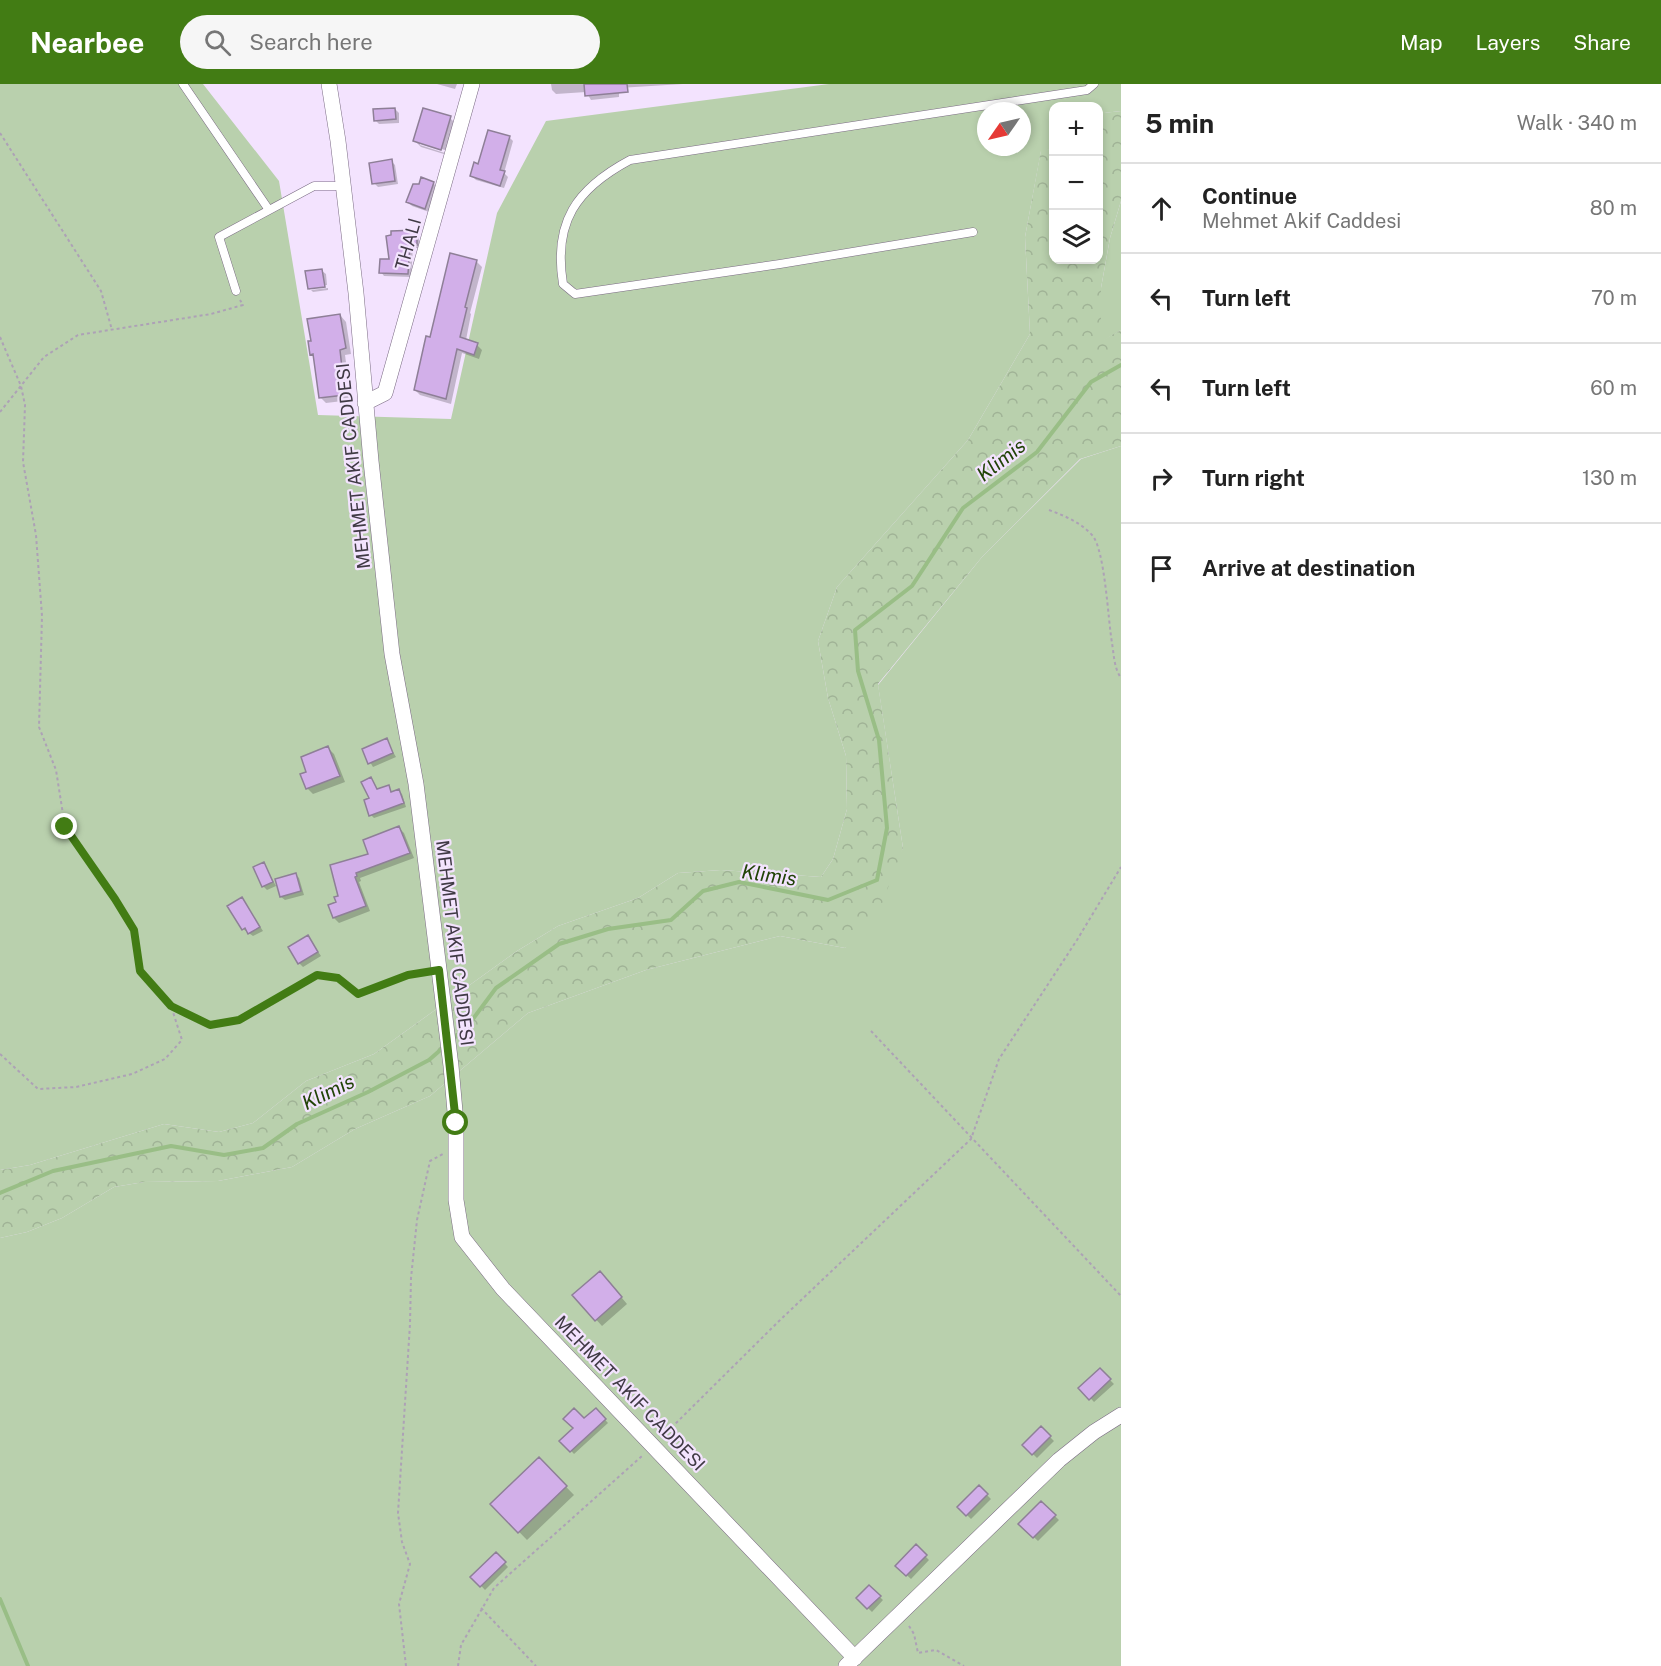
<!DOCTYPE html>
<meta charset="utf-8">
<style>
:root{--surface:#fff;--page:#f6f6f6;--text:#222;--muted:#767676;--line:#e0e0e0;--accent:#427c14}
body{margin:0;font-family:"Public Sans",sans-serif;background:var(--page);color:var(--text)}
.controls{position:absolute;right:18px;top:18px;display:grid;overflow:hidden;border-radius:12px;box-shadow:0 3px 9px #0003}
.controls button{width:54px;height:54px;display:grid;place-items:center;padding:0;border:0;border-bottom:2px solid var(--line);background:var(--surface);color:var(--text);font:30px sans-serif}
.compass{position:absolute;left:977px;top:18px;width:54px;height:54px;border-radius:50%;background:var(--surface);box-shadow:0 3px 9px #0003;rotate:236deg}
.stop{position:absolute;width:18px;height:18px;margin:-14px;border:4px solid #427c14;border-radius:50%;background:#fff}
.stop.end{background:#427c14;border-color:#fff;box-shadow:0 2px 6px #0008}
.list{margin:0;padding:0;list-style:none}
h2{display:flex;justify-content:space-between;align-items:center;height:78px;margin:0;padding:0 24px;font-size:26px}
h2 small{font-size:20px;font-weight:400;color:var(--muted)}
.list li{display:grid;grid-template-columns:39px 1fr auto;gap:18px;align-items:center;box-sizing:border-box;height:90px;padding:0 24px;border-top:2px solid var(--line)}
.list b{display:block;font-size:22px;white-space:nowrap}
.list p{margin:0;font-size:20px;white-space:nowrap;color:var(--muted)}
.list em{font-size:20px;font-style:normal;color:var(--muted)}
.icon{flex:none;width:33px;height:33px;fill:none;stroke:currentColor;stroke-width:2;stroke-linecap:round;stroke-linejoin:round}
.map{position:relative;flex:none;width:1121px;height:1582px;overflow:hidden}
header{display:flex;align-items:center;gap:36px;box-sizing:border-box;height:84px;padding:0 30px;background:var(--accent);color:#fff}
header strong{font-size:28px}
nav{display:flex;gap:33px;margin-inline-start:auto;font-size:21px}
.search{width:420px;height:54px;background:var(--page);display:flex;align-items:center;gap:15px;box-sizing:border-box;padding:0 21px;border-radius:33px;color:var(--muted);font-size:22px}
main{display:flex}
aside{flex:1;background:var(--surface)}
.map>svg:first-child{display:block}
.grass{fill:#b9d0ad;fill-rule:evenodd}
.forest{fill:url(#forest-crowns)}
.shadow{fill:#0003}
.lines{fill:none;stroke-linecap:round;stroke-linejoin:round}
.stream{stroke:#99be86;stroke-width:4}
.building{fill:#d2afe9;stroke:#8e7f97;stroke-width:1.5}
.lane-casing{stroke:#7a6b83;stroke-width:9}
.street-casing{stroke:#7a6b83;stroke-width:16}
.path{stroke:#ada1b6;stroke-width:2;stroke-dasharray:3 3;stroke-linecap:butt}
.lane{stroke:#fff;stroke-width:8}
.street{stroke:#fff;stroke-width:15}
.route{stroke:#427c14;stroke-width:8}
.labels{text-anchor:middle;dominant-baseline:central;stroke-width:4.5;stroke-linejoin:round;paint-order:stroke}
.street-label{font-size:18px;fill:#403a45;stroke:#f3e3fe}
.water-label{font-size:20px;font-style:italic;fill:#214307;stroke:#f3e3fe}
</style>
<header>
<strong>Nearbee</strong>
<div class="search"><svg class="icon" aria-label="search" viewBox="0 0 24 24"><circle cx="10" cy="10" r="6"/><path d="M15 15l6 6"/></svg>Search here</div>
<nav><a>Map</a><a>Layers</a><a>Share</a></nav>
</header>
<main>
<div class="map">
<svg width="1121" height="1582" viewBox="0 0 1121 1582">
<defs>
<pattern id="forest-crowns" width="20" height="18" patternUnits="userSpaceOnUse" patternTransform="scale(1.5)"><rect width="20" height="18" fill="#b9d0ad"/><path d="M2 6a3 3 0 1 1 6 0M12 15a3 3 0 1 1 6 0" fill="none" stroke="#a0b396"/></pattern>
</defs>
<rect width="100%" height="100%" fill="#f3e3fe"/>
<!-- grass -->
<path class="grass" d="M0,0H203L279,97L318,331L451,335L497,129L546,37L829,0H1121V27L1104,29L1099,52L1098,22H1054L1053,65L1041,67L1025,153L1030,250L968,356L837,503L818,557L828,614L846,672L847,725L833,775L821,793L721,786L678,789L638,814L558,842L517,867L374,970L306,997L253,1039L219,1048L164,1040L30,1081L0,1086ZM986,27H1022V63H986Z
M1121,117V246L1101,258V204L1110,154Z
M1121,362V1582H0V1154L27,1148L62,1134L114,1103L144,1098L218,1097L292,1083L355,1045L430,1012L528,929L646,886L780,852L845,864L903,764L878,601L982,473L1081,375Z"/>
<!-- forest -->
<path class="forest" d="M1121,27V117L1110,154L1101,204V257L1121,246V362L1080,375L982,473L878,600L903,764L880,825L845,864L780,852L646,886L528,929L430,1012L355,1045L292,1083L218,1097L144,1098L114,1103L62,1134L27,1148L0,1154V1086L30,1081L164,1040L219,1048L253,1039L306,997L374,970L517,867L558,842L638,814L678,789L721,786L821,793L833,775L847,725L846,672L828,614L818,557L837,503L968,356L1030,250L1025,153L1041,66L1053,65L1054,176H1098L1099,52L1103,29Z"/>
<!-- shadow -->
<path class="shadow" d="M437,0H457L455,5Z
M551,0H683L619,4V13L591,16L586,8L556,10L552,6Z
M395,25L399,29V39L379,40L375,36Z
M450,34L456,40L448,67L420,58V61L448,70L447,71L421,63L415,57Z
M509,53L513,57L504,89L508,93L504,104L476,96L472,92L479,81Z
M391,77L395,81L398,100L378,103L374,99Z
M433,99L437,103L429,128L412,122L408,118Z
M416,148L419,151V164H413L411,193L384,192L381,188Z
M451,171L477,178L482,183L470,229L471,230L466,256L477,261L482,266L479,275L462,269L451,320L420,311L415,306L431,255Z
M322,187L326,190L327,201L310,203V206L309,205Z
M328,204V206L313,208L311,206Z
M340,231L346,238L351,270L345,271L351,316L326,319L320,313L315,273L312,270Z
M386,656L396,673L373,683L363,666Z
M328,664L334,670L345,698L313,710L307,704Z
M370,695L378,707L388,703L392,709L398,707L402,710L406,723L374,734L371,731Z
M399,744L404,749L414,774L360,794L361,797L359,798L370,827L339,839L334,834L340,813L331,782L370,771Z
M264,780L276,802L267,806L263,802Z
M295,790L299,794L304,811L285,816L281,813Z
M242,815L263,847L253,852L243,845Z
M308,853L321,872L303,883L299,879Z
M606,1195L627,1220L602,1242L575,1212Z
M1100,1286L1114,1300L1094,1318L1081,1304Z
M596,1326L608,1339L574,1370L562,1357Z
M1041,1344L1054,1357L1037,1374L1024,1361Z
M539,1375L574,1411L527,1456L492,1420Z
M979,1403L991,1415L971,1435L959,1423Z
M1041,1419L1059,1436L1038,1457L1020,1440Z
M916,1463L929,1476L911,1495L897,1482Z
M496,1470L508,1483L485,1506L473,1493Z
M869,1503L883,1516L872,1528L858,1514Z"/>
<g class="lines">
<!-- stream -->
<path class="stream" d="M453,955L467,943L496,904L559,860L608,845L671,836L703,807L739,798L828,816L877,796L887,744L879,656L858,587L855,546L912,502L963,424L1037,368L1091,298L1121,281
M0,1109L53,1087L171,1062L224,1071L263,1064L297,1040L368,1008L429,976L445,962
M0,1515L28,1582"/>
</g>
<!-- building -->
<path class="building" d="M584,0H627L628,8L585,12Z
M395,24L396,35L374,37L373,25Z
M423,24L451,32L441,66L413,57Z
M488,46L510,52L500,86L505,87L500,102L470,92L474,78L478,80Z
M392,75L395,97L372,100L369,79Z
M421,93L434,98L425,125L406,118L413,100H419Z
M417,146V161H410L408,190L379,189L380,175H389L386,152L391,151V147Z
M450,169L477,176L465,223L467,224L460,253L478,259L474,271L457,265L446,315L414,306L426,252L430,253Z
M322,185L325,203L308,205L305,187Z
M340,230L346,264L340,266L345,311L319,314L313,270L310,271L308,257H311L307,235Z
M387,654L393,669L368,680L362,665Z
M328,662L340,692L306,705L300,690L306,688L301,673Z
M371,693L377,705L389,701L391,708L399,705L404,719L369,732L364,716L369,714L361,698Z
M399,742L410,769L356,789L357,792L355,793L366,822L333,834L328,821L336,818L334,813L338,812L330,781L368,770L363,756Z
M264,778L273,798L262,803L253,783Z
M296,789L301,807L280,813L275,795Z
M242,813L260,843L248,850L245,844L242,846L227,822Z
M308,851L318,868L298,880L288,863Z
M600,1187L622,1213L595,1237L572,1211Z
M1100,1284L1111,1295L1089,1316L1078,1304Z
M574,1324L584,1334L596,1324L606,1335L570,1368L559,1357L573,1344L563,1335Z
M1041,1342L1051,1352L1032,1371L1022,1361Z
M539,1373L567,1402L518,1449L490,1420Z
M979,1401L988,1410L966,1432L957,1423Z
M1041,1417L1056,1431L1033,1454L1018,1440Z
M916,1460L927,1471L906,1492L895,1482Z
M496,1468L506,1478L480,1503L470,1493Z
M869,1501L881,1512L867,1525L856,1514Z"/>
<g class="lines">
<!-- lane casing -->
<g class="lane-casing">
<path id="lane" d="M183,0L269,126
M973,148L780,180L575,210L563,200C553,138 576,105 630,76L1087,6L1094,0
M236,207L219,153L314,102H344"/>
</g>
<!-- street casing -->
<g class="street-casing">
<path id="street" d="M329,0L338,57L356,209L371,377L392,570L416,700L451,982L456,1039V1116L462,1153L503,1205L855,1574
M365,319L385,309L472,0
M846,1582L1059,1376L1094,1348L1121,1331"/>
</g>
<!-- path -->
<path class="path" d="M0,49L101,207L112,246
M0,253L21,302L25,321L23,378L36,451L42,532L39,643L56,686L65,743L115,815L134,846L140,887L171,922L210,941L239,936L317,891L338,894L358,910L408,891L425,888
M0,328L44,273L78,251L211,230L243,221L240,216
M1049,426C1065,432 1080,438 1092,451C1105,465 1108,536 1112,559C1114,571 1114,584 1121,594
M871,947L1121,1212
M0,970L38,1005L76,1003L132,990L165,975L182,956L171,922
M663,1352L779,1237L971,1055L999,975L1077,856L1121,783
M481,1524L536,1582
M909,1542L914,1550L918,1569L936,1566L964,1582
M406,1582L399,1520L410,1480L402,1458L398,1429L410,1240L411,1194L417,1136L430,1077L443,1070
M458,1582L461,1561L494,1504L642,1372"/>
<!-- lane -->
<use href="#lane" class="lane"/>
<!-- street -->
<use href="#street" class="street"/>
</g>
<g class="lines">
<!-- route -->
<path class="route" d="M65,743L115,815L134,846L140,887L171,922L210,941L239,936L317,891L338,894L358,910L408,891L439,886L456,1039"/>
</g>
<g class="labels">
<!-- street labels -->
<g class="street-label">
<text transform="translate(408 160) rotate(-74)">THALI</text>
<text transform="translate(353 382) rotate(-96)">MEHMET AKIF CADDESI</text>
<text transform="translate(455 859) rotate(83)">MEHMET AKIF CADDESI</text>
<text transform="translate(630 1309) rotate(46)">MEHMET AKIF CADDESI</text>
</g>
<!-- water labels -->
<g class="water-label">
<text transform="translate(1001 376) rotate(-38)">Klimis</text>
<text transform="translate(769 791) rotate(8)">Klimis</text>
<text transform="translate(328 1008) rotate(-26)">Klimis</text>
</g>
</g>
</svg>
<div class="controls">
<button>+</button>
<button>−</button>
<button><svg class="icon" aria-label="layers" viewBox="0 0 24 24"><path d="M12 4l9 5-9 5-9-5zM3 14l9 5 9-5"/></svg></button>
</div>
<svg class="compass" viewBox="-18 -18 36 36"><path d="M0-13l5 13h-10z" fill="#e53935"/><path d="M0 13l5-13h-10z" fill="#767676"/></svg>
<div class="stop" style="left:456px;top:1039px"></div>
<div class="stop end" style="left:65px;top:743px"></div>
</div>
<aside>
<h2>5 min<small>Walk · 340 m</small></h2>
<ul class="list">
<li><svg class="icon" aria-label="ahead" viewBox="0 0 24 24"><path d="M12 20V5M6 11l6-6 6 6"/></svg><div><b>Continue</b><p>Mehmet Akif Caddesi</p></div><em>80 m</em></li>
<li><svg class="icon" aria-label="left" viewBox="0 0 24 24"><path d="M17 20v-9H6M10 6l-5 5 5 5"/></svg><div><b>Turn left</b></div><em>70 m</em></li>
<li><svg class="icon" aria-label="left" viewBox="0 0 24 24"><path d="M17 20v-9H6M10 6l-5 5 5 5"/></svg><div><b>Turn left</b></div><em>60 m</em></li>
<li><svg class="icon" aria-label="right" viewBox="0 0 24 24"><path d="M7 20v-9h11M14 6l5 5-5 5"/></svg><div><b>Turn right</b></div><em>130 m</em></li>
<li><svg class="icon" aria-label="arrive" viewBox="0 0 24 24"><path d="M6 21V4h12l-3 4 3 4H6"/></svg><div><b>Arrive at destination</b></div></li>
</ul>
</aside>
</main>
